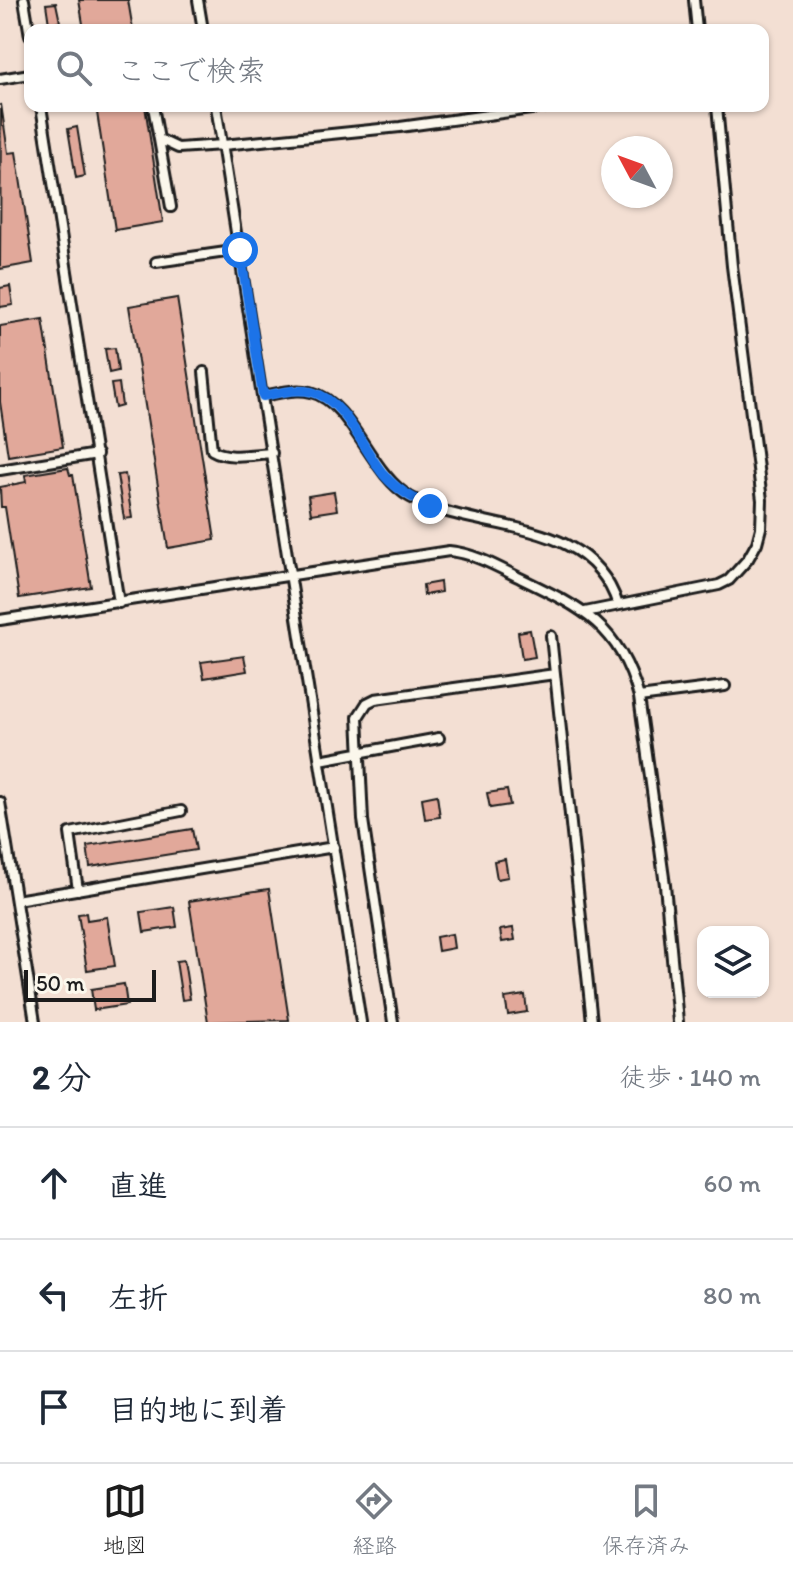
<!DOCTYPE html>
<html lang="ja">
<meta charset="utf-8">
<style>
:root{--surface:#fff;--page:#f6f6f7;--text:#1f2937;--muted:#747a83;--line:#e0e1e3;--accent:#1c1c1c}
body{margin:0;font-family:Itim,"Klee One",sans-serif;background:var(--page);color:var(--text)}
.controls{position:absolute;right:24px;bottom:24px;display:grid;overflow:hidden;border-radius:16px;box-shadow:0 2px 6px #0004}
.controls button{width:72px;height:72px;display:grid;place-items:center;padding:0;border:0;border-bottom:2px solid var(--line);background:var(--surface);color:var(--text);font:40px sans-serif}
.compass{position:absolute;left:601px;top:136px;width:72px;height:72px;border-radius:50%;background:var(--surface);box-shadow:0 2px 6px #0004;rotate:311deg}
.scale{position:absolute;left:24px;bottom:20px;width:132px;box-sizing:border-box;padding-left:8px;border:4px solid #1c1c1c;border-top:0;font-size:22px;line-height:28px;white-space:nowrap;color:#1c1c1c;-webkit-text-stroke:6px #fbf7ec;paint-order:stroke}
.stop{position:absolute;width:24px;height:24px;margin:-18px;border:6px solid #1a73e8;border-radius:50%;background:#fff}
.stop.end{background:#1a73e8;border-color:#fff;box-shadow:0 2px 8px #0008}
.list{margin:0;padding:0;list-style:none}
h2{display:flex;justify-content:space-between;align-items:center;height:104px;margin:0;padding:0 32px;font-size:34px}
h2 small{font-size:26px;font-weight:400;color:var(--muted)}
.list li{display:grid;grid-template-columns:52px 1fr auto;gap:24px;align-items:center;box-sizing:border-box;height:112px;padding:0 32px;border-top:2px solid var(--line)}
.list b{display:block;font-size:30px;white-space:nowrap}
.list em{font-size:26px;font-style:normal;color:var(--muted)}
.icon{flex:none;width:44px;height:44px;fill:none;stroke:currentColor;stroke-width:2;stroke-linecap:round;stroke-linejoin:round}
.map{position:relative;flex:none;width:793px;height:1022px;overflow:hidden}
.search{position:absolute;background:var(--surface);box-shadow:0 2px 6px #0004;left:24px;right:24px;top:24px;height:88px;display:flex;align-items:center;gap:20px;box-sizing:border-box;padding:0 28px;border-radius:16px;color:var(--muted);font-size:30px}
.sheet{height:440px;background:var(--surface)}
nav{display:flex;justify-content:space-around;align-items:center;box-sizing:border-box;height:112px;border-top:2px solid var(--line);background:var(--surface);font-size:22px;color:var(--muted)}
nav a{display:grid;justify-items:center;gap:4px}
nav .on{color:var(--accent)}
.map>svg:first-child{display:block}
.building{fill:#e1a89a;stroke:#1c1c1c;stroke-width:2}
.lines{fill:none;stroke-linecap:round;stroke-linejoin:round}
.lane-casing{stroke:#1c1c1c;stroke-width:14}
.lane{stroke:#fbf7ec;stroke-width:8}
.route{stroke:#1a73e8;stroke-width:10}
</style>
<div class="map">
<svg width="793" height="1022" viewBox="0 0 793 1022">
<rect width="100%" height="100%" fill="#f3dfd3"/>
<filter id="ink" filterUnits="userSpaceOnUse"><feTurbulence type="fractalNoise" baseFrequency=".0125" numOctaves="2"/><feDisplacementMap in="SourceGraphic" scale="16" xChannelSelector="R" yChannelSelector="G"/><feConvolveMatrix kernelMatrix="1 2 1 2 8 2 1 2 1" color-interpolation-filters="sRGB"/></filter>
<g filter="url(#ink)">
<!-- building -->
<path class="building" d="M79,0H128L133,30H84Z
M56,3L60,22L49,24L46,4Z
M1,104L8,153L16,152L33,263L0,269Z
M96,106H145L163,222L115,230Z
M77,127L85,176L76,178L68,129Z
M10,286L13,305L0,307V288Z
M177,298L215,540L168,548L129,306Z
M43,319L63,447L8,456L0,402V326Z
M115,348L118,371L109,373L105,349Z
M119,383L122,406L115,408L111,384Z
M68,468L70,475H73L91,587L19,598L5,507H1L0,487L26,482L25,475Z
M125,474L132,518L124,519L117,475Z
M334,492L337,510L311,514L308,496Z
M440,582L441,592L424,595L423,585Z
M530,630L535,657L522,659L518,632Z
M244,656L247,671L204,678L201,662Z
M507,790L510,805L490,808L487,793Z
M437,795L440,817L425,819L422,798Z
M192,829L196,850L90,867L87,846Z
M505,859L508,877L497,879L494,861Z
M269,889L289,1020L208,1022L189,901Z
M174,907L177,927L144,932L141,912Z
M86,913L87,920L107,917L115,966L87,970L78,914Z
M513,928L515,940L502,942L500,930Z
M452,934L454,948L438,951L436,937Z
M184,960L190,999L182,1000L176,961Z
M124,984L127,1005L94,1010L91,989Z
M525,995L527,1012L508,1015L505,998Z"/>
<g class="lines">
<!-- lane casing -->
<g class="lane-casing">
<path id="lane" d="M24,0L30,36
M198,0L203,30
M694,0L697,30
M0,79L30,74
M41,106L119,603
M153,106L171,207
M216,106L361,1022
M159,139L178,148L223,145L400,127L553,106
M156,262L240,250
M204,372L212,450C229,460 252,454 272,453
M263,396C278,393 295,388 311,392C352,402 370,474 410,497C477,535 589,513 618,605
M0,470L97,454
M585,612L719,585L729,580L748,559L757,543L761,528L762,500L732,266L717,106
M0,620L449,551C473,553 496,566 518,577C582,608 619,625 639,697L665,885L678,1022
M551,636L592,1022
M639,697L725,686
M320,760L439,738
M0,802L35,1022
M78,890L70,833L181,811
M16,900L334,847
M393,1022L363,820L358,717L367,703L375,699L555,674"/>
</g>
<!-- lane -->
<use href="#lane" class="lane"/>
</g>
</g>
<g class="lines" filter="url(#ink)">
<!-- route -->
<path class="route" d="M240,250L263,396C279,393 296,388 312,392C347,401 362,449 384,475C397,490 412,498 430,506"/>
</g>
</svg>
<div class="controls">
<button><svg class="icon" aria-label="layers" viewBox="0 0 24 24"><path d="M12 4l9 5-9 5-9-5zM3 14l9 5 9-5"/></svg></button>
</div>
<svg class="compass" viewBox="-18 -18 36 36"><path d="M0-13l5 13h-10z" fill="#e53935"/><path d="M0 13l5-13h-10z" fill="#747a83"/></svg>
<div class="scale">50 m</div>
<div class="stop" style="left:240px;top:250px"></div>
<div class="stop end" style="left:430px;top:506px"></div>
<div class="search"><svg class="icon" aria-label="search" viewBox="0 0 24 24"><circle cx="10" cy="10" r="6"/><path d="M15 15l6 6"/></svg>ここで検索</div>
</div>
<section class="sheet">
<h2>2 分<small>徒歩 · 140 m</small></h2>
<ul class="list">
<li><svg class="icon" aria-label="ahead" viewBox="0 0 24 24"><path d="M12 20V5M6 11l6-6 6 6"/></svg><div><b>直進</b></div><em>60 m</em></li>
<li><svg class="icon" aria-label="left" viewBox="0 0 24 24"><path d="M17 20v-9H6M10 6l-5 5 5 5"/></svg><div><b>左折</b></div><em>80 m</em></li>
<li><svg class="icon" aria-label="arrive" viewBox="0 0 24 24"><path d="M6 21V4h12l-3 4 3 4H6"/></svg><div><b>目的地に到着</b></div></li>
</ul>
</section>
<nav>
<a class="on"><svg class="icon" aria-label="map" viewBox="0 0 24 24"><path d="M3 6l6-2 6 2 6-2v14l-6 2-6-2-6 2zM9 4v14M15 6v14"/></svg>地図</a>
<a><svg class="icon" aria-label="directions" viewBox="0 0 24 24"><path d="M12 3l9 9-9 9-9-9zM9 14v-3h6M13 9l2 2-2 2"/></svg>経路</a>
<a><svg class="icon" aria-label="saved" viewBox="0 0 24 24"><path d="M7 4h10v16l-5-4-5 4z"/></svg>保存済み</a>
</nav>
